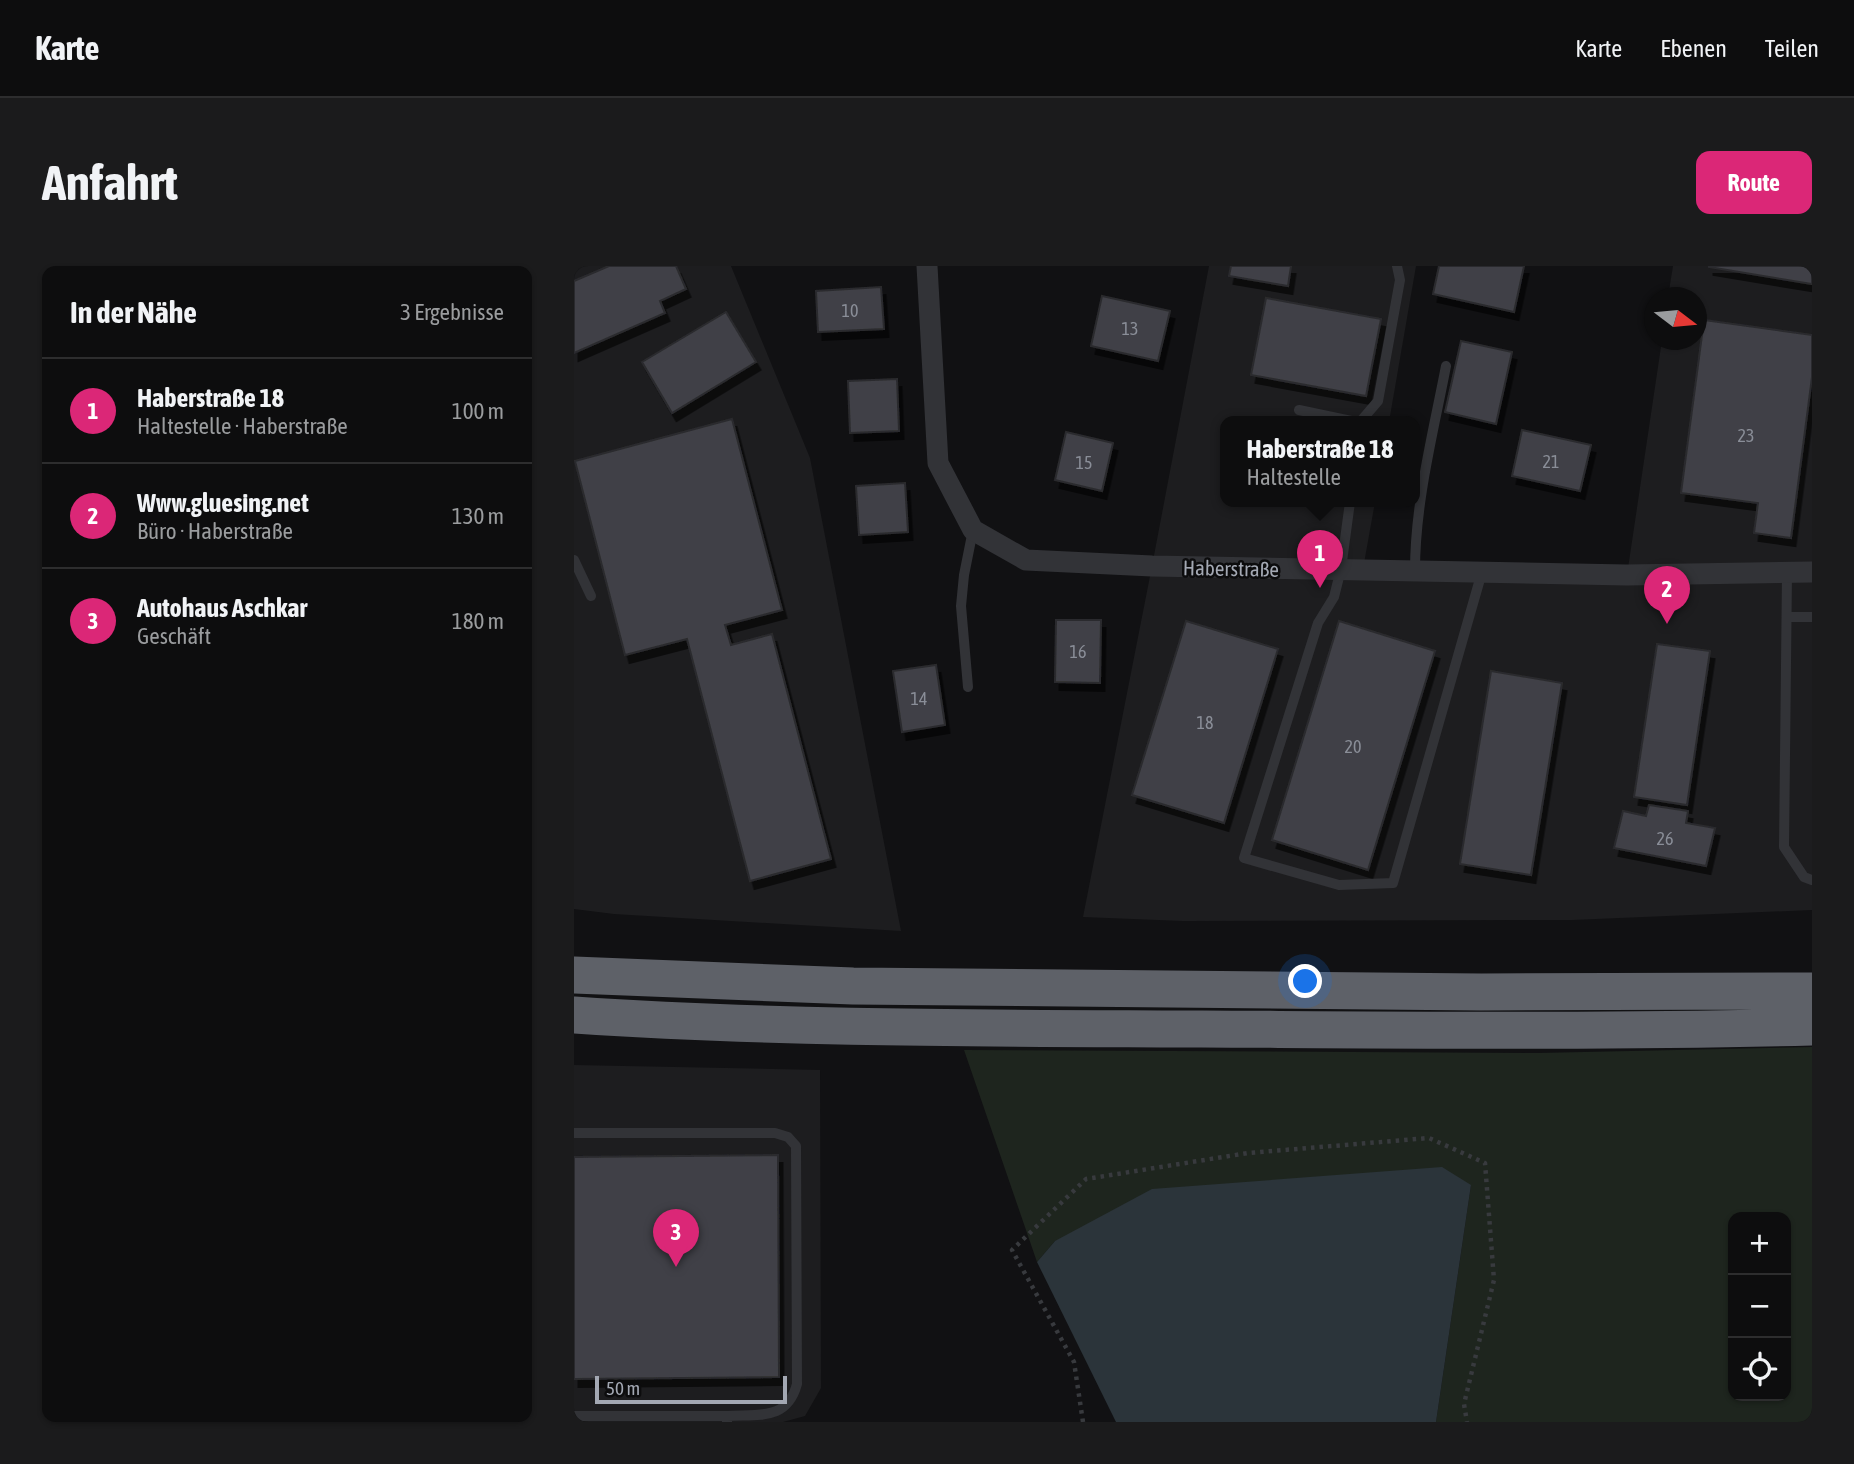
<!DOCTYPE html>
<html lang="de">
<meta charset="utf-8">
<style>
:root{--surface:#0d0d0e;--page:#1b1b1c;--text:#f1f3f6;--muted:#9a9c9e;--line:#2d2d2e;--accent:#db2777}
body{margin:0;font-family:"Asap Condensed",sans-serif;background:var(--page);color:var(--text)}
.controls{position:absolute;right:21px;bottom:21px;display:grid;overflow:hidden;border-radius:14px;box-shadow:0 2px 5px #0004}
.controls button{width:63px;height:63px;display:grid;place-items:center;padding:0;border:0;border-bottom:2px solid var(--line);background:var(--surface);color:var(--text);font:35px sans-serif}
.compass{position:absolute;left:1070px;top:21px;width:63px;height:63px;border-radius:50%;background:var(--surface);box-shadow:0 2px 5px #0004;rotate:106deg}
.scale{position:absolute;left:21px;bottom:18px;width:192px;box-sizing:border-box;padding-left:7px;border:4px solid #a3a8b3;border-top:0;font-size:19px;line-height:24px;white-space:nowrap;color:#a3a8b3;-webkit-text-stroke:5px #0c0c0d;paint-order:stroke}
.you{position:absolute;left:732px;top:716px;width:24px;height:24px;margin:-18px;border:5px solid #fff;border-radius:50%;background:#1a73e8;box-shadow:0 0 0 10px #1a73e833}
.badge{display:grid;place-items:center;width:46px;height:46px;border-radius:50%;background:var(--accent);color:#fff;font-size:23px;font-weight:700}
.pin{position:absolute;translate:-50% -58px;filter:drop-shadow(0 2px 4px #0008)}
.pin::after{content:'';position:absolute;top:37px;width:24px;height:21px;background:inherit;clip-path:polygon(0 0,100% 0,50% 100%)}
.popup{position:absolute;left:646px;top:150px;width:200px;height:91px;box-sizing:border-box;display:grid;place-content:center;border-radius:14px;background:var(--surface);filter:drop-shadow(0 2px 5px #0005);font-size:23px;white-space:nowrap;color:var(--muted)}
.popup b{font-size:26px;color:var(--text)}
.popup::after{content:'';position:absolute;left:50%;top:100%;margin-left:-14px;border:14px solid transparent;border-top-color:var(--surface)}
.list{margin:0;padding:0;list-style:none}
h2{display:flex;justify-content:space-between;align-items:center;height:91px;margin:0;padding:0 28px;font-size:30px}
h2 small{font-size:23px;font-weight:400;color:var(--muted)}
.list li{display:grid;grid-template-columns:46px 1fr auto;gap:21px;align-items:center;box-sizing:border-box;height:105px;padding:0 28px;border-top:2px solid var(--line)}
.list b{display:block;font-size:26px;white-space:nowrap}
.list p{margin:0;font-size:23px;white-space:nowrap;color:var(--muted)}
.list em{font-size:23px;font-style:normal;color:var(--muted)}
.icon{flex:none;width:38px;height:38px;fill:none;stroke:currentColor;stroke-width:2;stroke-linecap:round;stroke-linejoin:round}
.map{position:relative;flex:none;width:1238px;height:1156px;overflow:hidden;border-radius:14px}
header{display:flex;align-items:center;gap:42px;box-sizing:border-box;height:98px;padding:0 35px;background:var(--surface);border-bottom:2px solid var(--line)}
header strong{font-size:33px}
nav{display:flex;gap:38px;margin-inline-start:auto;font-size:24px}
.intro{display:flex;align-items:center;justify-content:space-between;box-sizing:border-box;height:168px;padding:0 42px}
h1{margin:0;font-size:49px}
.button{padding:18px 32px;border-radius:14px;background:var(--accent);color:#fff;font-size:24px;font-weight:700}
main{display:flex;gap:42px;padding:0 42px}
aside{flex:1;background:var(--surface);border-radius:14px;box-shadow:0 2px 5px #0004}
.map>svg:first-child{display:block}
.built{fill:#1d1d1f}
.green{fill:#1e251e;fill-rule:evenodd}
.water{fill:#2b343a}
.building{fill:#404146;stroke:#2b2b2e;stroke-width:2;filter:url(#shadow)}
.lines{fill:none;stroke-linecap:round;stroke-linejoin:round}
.path{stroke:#383a3e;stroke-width:4.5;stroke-dasharray:3.5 5;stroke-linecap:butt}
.lane{stroke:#323337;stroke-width:10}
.street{stroke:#323337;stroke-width:21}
.highway{stroke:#5e6168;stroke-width:37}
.labels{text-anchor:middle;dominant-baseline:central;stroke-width:5;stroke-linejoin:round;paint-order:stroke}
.number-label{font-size:18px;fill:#8a8e98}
.street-label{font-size:21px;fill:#a3a8b3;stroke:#0c0c0d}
</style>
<header>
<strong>Karte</strong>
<nav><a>Karte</a><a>Ebenen</a><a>Teilen</a></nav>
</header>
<div class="intro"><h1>Anfahrt</h1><a class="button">Route</a></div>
<main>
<aside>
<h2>In der Nähe<small>3 Ergebnisse</small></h2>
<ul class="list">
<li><span class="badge">1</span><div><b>Haberstraße 18</b><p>Haltestelle · Haberstraße</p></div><em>100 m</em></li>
<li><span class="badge">2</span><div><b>Www.gluesing.net</b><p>Büro · Haberstraße</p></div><em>130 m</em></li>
<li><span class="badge">3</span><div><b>Autohaus Aschkar</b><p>Geschäft</p></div><em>180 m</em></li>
</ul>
</aside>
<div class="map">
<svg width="1238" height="1156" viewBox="0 0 1238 1156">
<defs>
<filter id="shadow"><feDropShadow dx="4.5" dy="8" stdDeviation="0" flood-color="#0009"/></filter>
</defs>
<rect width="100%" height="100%" fill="#111113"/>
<!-- built -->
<path class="built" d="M0,0H157L236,192L327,665L40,648L0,643Z
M635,0H842L815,156H652V236H801L789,303L1053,309L1088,74H1122V32L1094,31L1099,0H1238V644L998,654L609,655L509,651L578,300Z
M0,799L246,804L247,1122L231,1150L209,1156H0Z"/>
<!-- green -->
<path class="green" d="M1238,781V1156H862L897,919L481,975L463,996L390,784L964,787ZM1159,951H1212V1130H1159Z"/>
<!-- water -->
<path class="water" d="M868,901L897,919L862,1156H542L463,996L481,975L578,923Z"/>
<!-- building -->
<path class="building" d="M35,0H102L112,23L86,35L91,47L0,87V15Z
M657,0H717L714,20L655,10Z
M865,0H950L940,46L859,28Z
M1135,0H1238V18L1135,1Z
M307,21L310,63L244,66L242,25Z
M528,30L596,45L584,95L517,80Z
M692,32L807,53L792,130L677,109Z
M152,46L182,96L98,147L68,96Z
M1130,54L1238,69V111L1217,272L1180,267L1184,237L1107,227Z
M887,75L938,86L922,158L871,146Z
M323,113L325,165L276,167L274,115Z
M158,153L208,344L151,359L157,379L198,368L257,593L176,615L113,373L51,389L1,195Z
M948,164L1017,179L1006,225L938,210Z
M492,166L539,177L528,225L481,214Z
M331,217L334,266L285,269L282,220Z
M482,354H527L526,417L481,416Z
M612,355L704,383L650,557L558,529Z
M765,355L861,385L794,604L698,574Z
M1083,378L1136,385L1113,539L1060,531Z
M362,399L371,459L328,466L319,405Z
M917,405L988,417L957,609L886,598Z
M1075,539L1114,545L1112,557L1141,562L1132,600L1040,582L1049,545L1072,550Z
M204,889L205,1111L0,1113V891Z"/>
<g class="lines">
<!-- path -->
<path class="path" d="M509,1156L500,1096L438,984L512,913L674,887L855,872L911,897L920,1014L890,1138L893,1156"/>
<!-- lane -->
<path class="lane" d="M725,144L782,156
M786,156L804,135L826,14L823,0
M776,236L767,303L760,331L744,357L670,592L765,619L819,617L908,306
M0,294L17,330
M841,305C841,236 859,168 872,100
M1213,307L1210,581L1230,611L1238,614
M1213,351H1238
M394,421L387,340L390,309L399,264
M0,867H201L214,871L222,880L223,1118C213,1155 185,1148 153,1150
M0,1150H153V1156"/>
<!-- street -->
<path class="street" d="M353,0L364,197L399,264L452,294L578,300L1053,309L1238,306"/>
<!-- highway -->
<path class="highway" d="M0,709L279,720L907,726L1238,725
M0,749C209,763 419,762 628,763C832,764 1035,766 1238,761"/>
</g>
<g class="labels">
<!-- number labels -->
<g class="number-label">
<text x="276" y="44">10</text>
<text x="556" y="62">13</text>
<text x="1172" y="169">23</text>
<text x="977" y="195">21</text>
<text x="510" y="196">15</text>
<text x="504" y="385">16</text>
<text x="345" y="432">14</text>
<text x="631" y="456">18</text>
<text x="779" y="480">20</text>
<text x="1091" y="572">26</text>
</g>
<!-- street labels -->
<g class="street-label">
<text transform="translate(657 302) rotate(1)">Haberstraße</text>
</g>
</g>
</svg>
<div class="controls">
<button>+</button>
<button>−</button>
<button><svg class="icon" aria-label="locate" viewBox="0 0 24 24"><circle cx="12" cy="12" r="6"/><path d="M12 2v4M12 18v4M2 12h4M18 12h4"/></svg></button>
</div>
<svg class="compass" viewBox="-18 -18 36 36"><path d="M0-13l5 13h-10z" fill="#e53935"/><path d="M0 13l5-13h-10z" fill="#9a9c9e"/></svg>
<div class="scale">50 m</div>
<div class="you"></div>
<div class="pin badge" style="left:746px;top:322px">1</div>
<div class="popup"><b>Haberstraße 18</b>Haltestelle</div>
<div class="pin badge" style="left:1093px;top:358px">2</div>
<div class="pin badge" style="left:102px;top:1001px">3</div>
</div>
</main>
